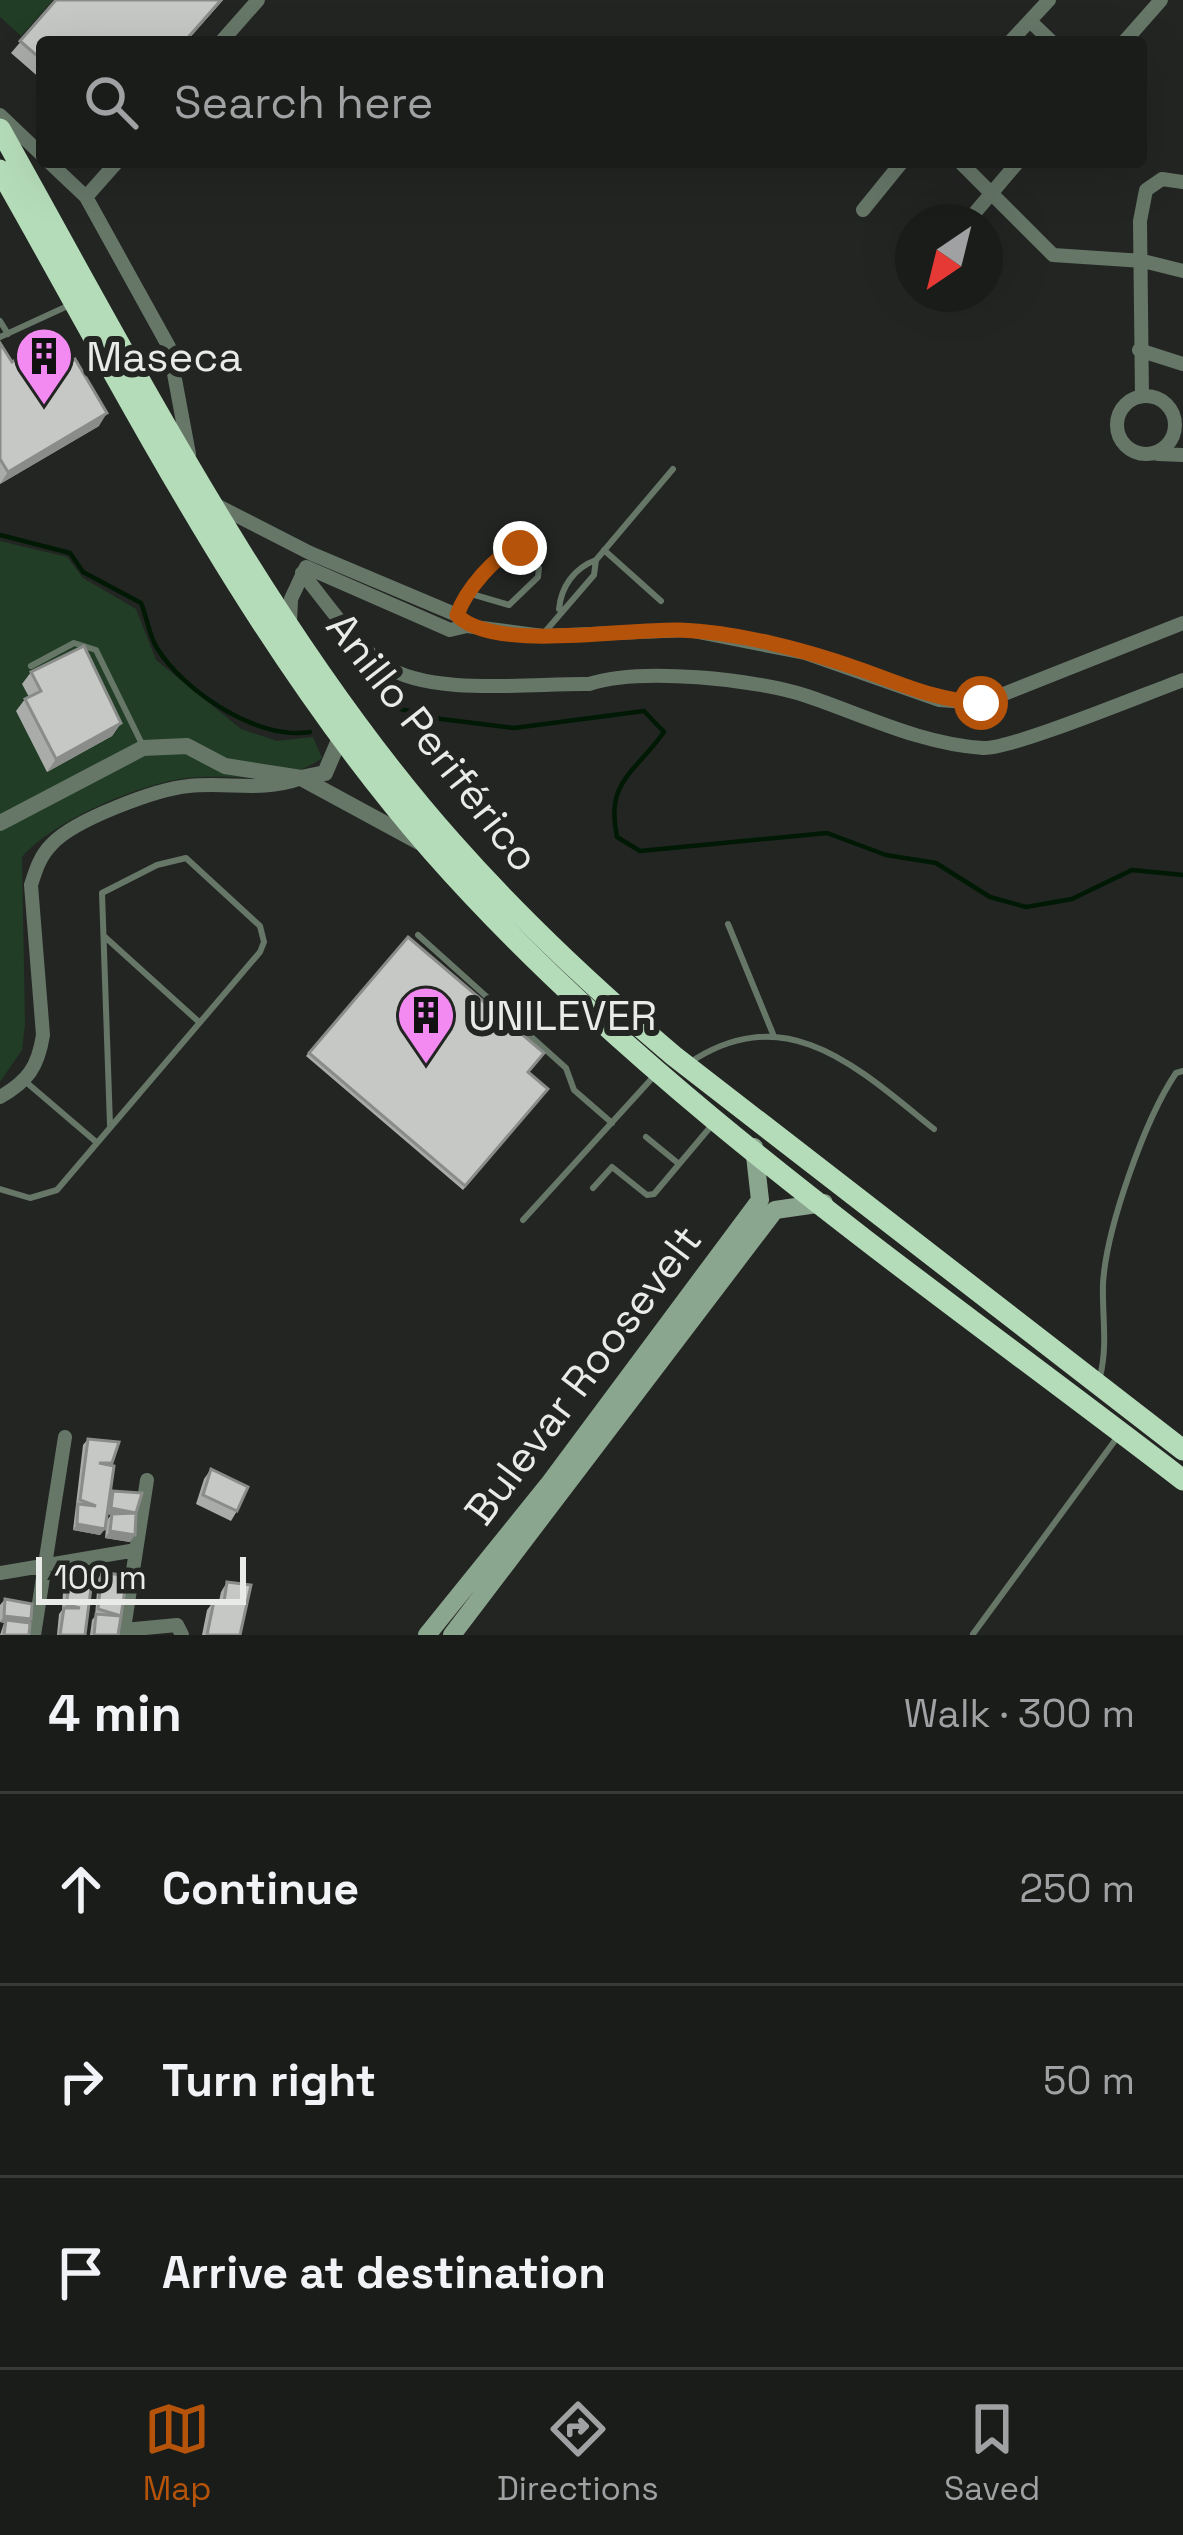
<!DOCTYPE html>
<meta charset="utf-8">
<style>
:root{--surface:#1a1c1a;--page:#232523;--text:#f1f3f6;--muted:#9fa1a2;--line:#383a39;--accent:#b45309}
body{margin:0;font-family:"Space Grotesk",sans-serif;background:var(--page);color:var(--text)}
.compass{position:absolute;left:895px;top:204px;width:108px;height:108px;border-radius:50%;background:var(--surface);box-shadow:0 12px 48px #0002;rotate:215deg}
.scale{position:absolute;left:36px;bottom:30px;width:210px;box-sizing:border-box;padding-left:12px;border:6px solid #e9ebe9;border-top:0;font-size:33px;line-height:42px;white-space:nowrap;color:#e9ebe9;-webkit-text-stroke:9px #232523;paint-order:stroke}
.stop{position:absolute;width:36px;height:36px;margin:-27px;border:9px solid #b45309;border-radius:50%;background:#fff}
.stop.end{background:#b45309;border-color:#fff;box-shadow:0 3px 12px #0008}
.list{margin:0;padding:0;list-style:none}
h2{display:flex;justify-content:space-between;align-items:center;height:156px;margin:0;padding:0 48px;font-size:51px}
h2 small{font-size:39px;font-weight:400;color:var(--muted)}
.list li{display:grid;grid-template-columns:78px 1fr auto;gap:36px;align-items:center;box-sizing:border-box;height:192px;padding:0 48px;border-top:3px solid var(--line)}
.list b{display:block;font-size:45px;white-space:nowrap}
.list em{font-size:39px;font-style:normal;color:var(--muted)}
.icon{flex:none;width:66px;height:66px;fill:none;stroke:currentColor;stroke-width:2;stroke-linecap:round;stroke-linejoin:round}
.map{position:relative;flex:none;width:1183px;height:1635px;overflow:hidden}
.search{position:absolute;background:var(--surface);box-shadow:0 12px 48px #0002;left:36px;right:36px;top:36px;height:132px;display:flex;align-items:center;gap:30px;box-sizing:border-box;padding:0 42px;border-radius:12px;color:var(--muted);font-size:45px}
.sheet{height:732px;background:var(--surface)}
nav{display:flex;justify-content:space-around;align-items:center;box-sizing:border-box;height:168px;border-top:3px solid var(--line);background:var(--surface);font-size:33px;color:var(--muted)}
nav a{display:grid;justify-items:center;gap:6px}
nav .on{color:var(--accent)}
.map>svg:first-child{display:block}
.green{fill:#223d26}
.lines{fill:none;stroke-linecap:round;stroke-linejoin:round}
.stream{stroke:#001904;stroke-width:4.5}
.service{stroke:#667768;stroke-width:6}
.minor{stroke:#667768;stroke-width:14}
.tertiary{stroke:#667768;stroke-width:16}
.secondary{stroke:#8ba68e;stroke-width:18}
.trunk{stroke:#b5dcb9;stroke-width:21}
.wall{fill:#a9aca9}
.shaded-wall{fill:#8a8c8a}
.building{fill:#c5c8c5;stroke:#8a8c8a;stroke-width:3}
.route{stroke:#b45309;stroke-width:15}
.labels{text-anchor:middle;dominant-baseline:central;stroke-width:12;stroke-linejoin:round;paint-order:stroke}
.poi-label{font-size:42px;fill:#e9ebe9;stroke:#232523;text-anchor:start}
.street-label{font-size:42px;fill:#e9ebe9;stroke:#232523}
</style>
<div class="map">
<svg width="1183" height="1635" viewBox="0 0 1183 1635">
<rect width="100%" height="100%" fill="#232523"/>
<!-- green -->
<path class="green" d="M0,0H53L21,36L0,17Z
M0,541L67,557L83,578L136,609L156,660L241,729L277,741L313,737L322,758C280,788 236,773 188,778C140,783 53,821 22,857L25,1024L22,1050L0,1082Z"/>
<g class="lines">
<!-- stream -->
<path class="stream" d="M0,535L70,553L83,572L141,603C147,617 149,636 157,648C184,692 259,741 310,732
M385,705L441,719L514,728L644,711L664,732C635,773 605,781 617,837L640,851L827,833L886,855L936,863L990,897L1026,907L1072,899L1132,870L1183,875"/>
<!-- service -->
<path class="service" d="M0,321L8,334
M0,337L72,304
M604,550L661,601
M559,609C561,587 574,568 596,560L673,469
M457,615C466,592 496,553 520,548L539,568L538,577L509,605L468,593
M544,633L594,575L596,560
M31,666L74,643L96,650L142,744
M728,924L773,1034
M418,935L566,1068L574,1090L612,1123
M105,937L199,1022
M689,1063C786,998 857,1067 934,1129
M26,1082L95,1141
M646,1137L679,1164
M593,1188L612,1167L647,1195L654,1194L712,1125
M0,1189L30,1198L57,1190L260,952L264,942L260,926L186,858L157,865L102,893L110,1125
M523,1220L656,1074
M1100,1377C1108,1344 1102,1317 1103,1284C1106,1229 1145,1119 1176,1073L1183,1071
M973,1634L1119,1435"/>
<!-- minor -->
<path class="minor" d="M1030,21L1052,42
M221,42L258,0
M1010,42L1049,0
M1124,42L1161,0
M0,115L42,155
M49,162L86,197L169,347L189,454
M960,162L1053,255L1143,261L1183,271
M86,197L117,162
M863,210L902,162
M967,222L1018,162
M1139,350L1183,364
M1117 425a29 29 0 1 1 58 0a29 29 0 1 1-58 0Z
M1142,396L1140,221L1146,190L1162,179L1183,182
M1158,454L1183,455
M218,506L310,553L457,615L467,626
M306,567L450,630L467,626L543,636L688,630L805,653L939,700L981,703L1183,623
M302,573C327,603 353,643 384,665C430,697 533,683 589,684C640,667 756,679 807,696C866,716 921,744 983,748C1010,750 1147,693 1183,680
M290,624L291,599L305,569
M0,1097C28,1081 38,1067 43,1035L31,885C36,869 40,856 52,844C74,820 156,789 189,786C228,782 262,792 299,779
M0,1573L136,1550
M124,1630L177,1625L182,1635
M34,1635L65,1437
M123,1635L147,1480"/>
<!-- tertiary -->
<path class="tertiary" d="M301,778L325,773L340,738
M0,823L143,748L187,746L225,766L301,778L419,842"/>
<!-- secondary -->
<path class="secondary" d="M427,1635L548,1485L760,1200L754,1147
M452,1635L775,1210L824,1203"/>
<!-- trunk -->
<path class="trunk" d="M0,129C131,363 274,642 452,842C520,919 596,990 674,1056L1183,1450
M0,170C132,402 255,649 432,851C644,1092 929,1284 1183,1480"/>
</g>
<!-- wall -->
<path class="wall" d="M56,0H223L186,42H42V80L11,53Z
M0,343L12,362L48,375L99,426L0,484Z
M31,672L121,723L112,736L47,772L16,711L25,699L29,697L22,684Z
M408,937L528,1072L548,1089L463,1190L306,1056Z
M88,1439L111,1466L110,1496L113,1491L136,1514L130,1542L105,1538L107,1520L111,1515L107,1514L105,1529L100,1535L73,1530L83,1445Z
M211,1469L237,1511L231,1521L196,1504L204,1479Z
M102,1572L118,1635H90L92,1620L95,1616L98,1579Z
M227,1582L240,1635H202L207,1610L214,1601H219L221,1592Z
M68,1585L85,1635H57L59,1614L62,1610L63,1592Z
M5,1599L31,1619L29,1623V1635H0L4,1623L0,1622V1605Z"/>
<!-- shaded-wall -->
<path class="shaded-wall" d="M221,0H223L186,42H184Z
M107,413L99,426L0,484L8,472Z
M121,723L112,736L47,772L56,759Z
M111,1508L136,1513L132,1520L107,1514Z
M77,1524L105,1529L100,1535L73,1530Z
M110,1531L135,1535L130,1542L105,1538Z
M4,1616L31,1619L27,1626L0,1622Z"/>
<!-- building -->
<path class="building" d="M56,0H221L184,42H42V60L20,41Z
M0,343L12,362L32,350L48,375L75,359L107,413L8,472L0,459Z
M84,646L121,723L56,759L25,699L41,691L31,672Z
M408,937L544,1053L528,1072L548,1089L465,1186L309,1053Z
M88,1439L119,1442L112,1463H99L114,1466L105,1529L77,1524L78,1504L96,1506L80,1500Z
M211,1469L248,1487L237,1511L203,1495Z
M113,1491L142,1493L136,1513L111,1508Z
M136,1513L135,1535L110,1531L112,1514Z
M102,1572L127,1576L121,1616L118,1635H94L96,1614L121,1616L98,1609Z
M227,1582L251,1585L240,1635H207L214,1601L224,1602Z
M68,1585L91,1588L85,1635H60L64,1608H80L67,1605Z
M5,1599L32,1604L31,1619L4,1616Z
M6,1620L30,1623L29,1635H4Z"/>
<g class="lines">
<!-- route -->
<path class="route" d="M520,548C496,552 465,592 457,615C493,653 627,628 680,630C737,632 805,650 859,669C902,684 934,700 981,703"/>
</g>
<!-- icons -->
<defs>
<g id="building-pin" transform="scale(3)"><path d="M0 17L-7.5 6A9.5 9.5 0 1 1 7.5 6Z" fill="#f38af1" stroke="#232523"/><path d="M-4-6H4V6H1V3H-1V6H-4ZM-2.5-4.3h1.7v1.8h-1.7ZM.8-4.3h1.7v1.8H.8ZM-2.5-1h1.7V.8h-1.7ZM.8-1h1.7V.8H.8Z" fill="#111"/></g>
</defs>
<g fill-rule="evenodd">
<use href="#building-pin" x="44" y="356"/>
<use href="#building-pin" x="426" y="1015"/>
</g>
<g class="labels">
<!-- poi labels -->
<g class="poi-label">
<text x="86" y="356">Maseca</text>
<text x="468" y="1015">UNILEVER</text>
</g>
<!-- street labels -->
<g class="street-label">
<text transform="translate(433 742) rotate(52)">Anillo Periférico</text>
<text transform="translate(583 1375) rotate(-53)">Bulevar Roosevelt</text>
</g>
</g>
</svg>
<svg class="compass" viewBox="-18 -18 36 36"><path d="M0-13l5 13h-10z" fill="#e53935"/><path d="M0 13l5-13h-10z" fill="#9fa1a2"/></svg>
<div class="scale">100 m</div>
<div class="stop" style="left:981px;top:703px"></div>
<div class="stop end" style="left:520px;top:548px"></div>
<div class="search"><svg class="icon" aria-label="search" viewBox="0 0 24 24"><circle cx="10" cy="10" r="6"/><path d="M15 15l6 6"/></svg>Search here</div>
</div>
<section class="sheet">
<h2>4 min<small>Walk · 300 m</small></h2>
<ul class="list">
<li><svg class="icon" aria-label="ahead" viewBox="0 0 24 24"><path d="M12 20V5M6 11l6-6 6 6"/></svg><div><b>Continue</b></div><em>250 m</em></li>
<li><svg class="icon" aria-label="right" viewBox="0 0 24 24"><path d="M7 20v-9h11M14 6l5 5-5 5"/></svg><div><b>Turn right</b></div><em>50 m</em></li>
<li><svg class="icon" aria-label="arrive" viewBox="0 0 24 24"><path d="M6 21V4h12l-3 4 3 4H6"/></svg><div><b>Arrive at destination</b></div></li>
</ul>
</section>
<nav>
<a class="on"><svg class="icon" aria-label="map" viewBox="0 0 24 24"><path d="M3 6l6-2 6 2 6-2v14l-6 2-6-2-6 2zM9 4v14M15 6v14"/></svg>Map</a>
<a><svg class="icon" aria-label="directions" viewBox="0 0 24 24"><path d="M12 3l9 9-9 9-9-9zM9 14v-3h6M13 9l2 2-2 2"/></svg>Directions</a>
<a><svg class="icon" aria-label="saved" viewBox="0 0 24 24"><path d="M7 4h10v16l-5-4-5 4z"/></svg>Saved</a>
</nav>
